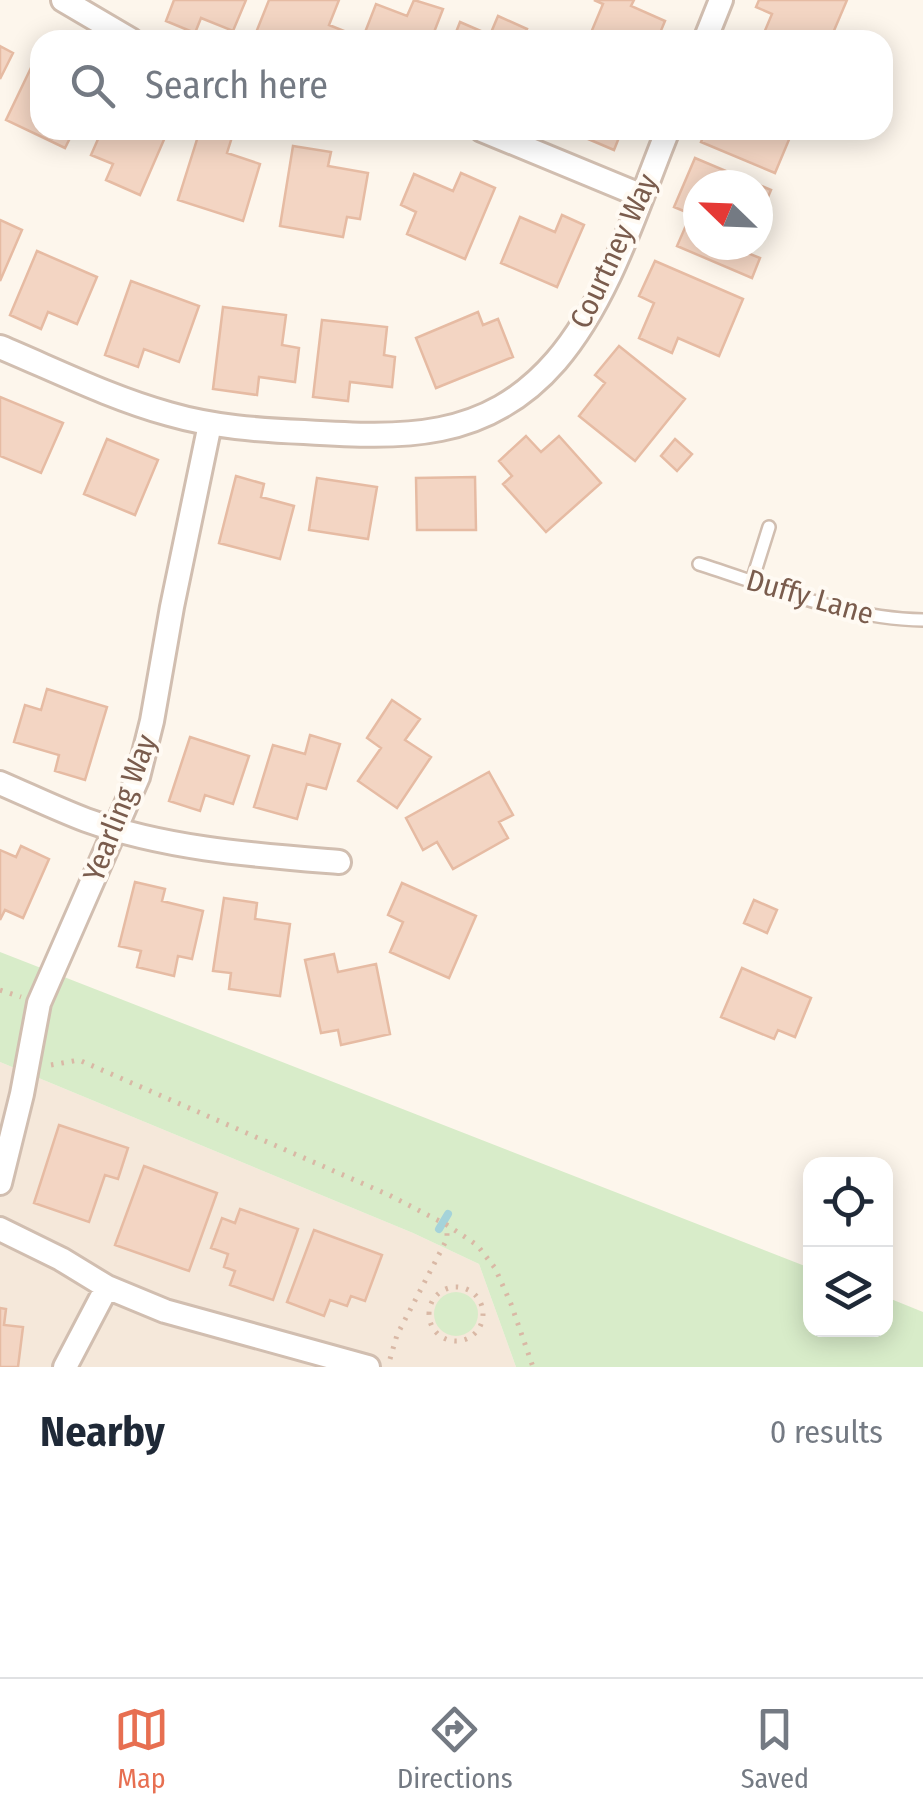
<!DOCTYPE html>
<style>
:root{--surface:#fff;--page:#f2f2f3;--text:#1f2937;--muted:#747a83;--line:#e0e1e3;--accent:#e76f51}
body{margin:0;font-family:"Fira Sans Condensed",sans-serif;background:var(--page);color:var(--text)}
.controls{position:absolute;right:30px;bottom:30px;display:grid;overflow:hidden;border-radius:20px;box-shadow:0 5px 25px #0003}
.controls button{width:90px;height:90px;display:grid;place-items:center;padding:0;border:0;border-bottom:2px solid var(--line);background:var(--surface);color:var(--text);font:50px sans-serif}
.compass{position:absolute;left:683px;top:170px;width:90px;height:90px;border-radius:50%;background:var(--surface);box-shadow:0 5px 25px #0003;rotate:293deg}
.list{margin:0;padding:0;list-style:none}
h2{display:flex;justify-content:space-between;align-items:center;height:130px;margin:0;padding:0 40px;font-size:42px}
h2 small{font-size:32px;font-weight:400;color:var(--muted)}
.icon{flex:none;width:55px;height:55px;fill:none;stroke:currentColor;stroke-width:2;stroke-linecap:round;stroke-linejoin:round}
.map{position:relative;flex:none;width:923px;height:1367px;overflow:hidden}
.search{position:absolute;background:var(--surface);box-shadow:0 5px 25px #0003;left:30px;right:30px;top:30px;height:110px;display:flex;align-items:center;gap:25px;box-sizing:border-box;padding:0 35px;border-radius:30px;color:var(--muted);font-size:38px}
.sheet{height:310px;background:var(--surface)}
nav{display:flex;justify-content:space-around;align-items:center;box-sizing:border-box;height:140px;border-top:2px solid var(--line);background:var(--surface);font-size:28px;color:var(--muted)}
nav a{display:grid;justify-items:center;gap:5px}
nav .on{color:var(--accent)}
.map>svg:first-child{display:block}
.residential{fill:#f5e8da}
.green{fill:#d8ecc9}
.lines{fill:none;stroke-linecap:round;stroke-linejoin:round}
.stream{stroke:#a5d3da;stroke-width:8}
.building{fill:#f3d5c3;stroke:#e6bba3;stroke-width:2.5}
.service-casing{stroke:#d1beb0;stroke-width:16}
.minor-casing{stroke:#d1beb0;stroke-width:28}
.path{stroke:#d9b8a5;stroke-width:5;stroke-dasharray:2.5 8;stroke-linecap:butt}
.service{stroke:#fff;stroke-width:11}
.minor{stroke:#fff;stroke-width:22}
.labels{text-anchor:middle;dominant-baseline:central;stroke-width:8;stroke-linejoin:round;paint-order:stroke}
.street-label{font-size:30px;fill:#7a5c4d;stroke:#fffaf3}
</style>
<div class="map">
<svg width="923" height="1367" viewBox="0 0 923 1367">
<rect width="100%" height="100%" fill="#fdf6ec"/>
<!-- residential -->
<path class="residential" d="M0,1062L413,1233L479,1264L516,1367H0Z"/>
<!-- green -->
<path class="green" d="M0,952L810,1268V1330H886V1297L923,1312V1367H516L479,1264L413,1233L0,1062Z
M434 1314a22 22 0 1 1 44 0a22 22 0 1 1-44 0Z"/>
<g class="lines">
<!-- stream -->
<path class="stream" d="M439,1229L448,1214"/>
</g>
<!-- building -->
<path class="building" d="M174,0H246L233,31L201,18L195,33L166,21Z
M269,0H339L329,25L344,31L340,40H253Z
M414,0L443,9L431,40H362L376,4L407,16Z
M594,0H634L631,6L665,21L657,40H601L590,35L603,4Z
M759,0H847L830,40H761L772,14L756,7Z
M498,16L527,29L522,40H453L460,22L490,35Z
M0,46L13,53L0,79Z
M40,49V130H74L65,148L6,120Z
M102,130H153L166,135L140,195L106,180L113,164L91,155Z
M200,130L232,137L227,153L260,164L243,221L178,200Z
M567,130H622L614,150Z
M706,130H793L775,173L701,142Z
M293,146L331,152L328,166L368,173L360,219L347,217L343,237L280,226Z
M695,158L771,190L758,221V185H698V245H748L745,252L760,258L752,278L677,246L691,214L674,207Z
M461,173L495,188L465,259L407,234L416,212L401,205L414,174L453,191Z
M562,215L584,225L557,287L501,263L520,217L555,232Z
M0,220L22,230L0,281Z
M37,251L97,277L77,324L48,312L41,329L10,315Z
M655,261L743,299L719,356L678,338L672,353L639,338L654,303L639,296Z
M131,281L199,306L179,362L144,349L138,367L105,355Z
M223,307L286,315L282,345L299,348L295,382L259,377L257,395L213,389Z
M478,312L483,325L498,319L513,357L436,388L416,338Z
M322,320L387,327L384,355L395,357L392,387L350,382L348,401L313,397Z
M619,346L685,399L635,461L579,416L605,383L595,375Z
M0,397L63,423L41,473L0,456Z
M526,436L541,452L559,436L601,483L546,532L503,484L512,476L499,461Z
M107,439L158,460L135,515L84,494Z
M675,439L692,454L677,471L661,456Z
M236,476L264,484L261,497L294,506L280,559L219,543Z
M475,477L476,530H417L416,478Z
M317,478L377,487L368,539L309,530Z
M47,689L107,707L85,780L55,771L59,755L14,742L25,705L41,710Z
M392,700L420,719L405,740L431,757L397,808L358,781L381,748L367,738Z
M310,735L340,744L326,789L307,784L297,819L254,807L273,745L305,754Z
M190,737L249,756L233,804L205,795L200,811L169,801Z
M489,772L513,815L499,822L508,838L453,869L437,842L423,850L406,818Z
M21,846L49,859L23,918L5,910L0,920V850L16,857Z
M135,882L165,889L162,901L203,911L192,959L178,956L174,976L137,967L141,951L119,946Z
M402,883L476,916L449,978L390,952L403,922L388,915Z
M224,898L257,903L255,919L290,924L280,996L229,989L231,973L213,971Z
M754,900L777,910L767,933L744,923Z
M334,954L338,972L376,964L390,1034L341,1045L338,1030L321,1033L305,960Z
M742,968L811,998L795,1037L778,1030L774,1039L721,1017Z
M59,1125L128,1148L118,1179L105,1175L89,1222L34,1203Z
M144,1166L217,1193L189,1271L115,1245Z
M240,1209L298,1229L273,1300L230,1285L235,1271L224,1267L228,1254L211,1248L222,1218L235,1223Z
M314,1230L382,1255L365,1301L351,1296L347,1306L330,1300L324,1316L287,1302Z
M0,1308L6,1309L4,1325L23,1327L18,1367H0Z"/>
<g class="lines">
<!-- service casing -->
<g class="service-casing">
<path id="service" d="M699,564C772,587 846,619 923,620
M752,581L769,527"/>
</g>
<!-- minor casing -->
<g class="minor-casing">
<path id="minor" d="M63,0L131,40
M705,40L721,0
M482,130L642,196
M0,347C55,370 111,398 169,414C214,427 258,430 304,432C401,438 486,442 556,361C610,298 637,206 668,130
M0,783C28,795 57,809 86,820C167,849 254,855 339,862
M0,1183L22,1094L39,1003L138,777L152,721L172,607L210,424
M0,1229L61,1259L107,1287L165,1311L368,1367
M65,1367L107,1287"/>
</g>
<!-- path -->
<path class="path" d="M0,990L21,997
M51,1065L79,1060L389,1195L447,1225L477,1245L495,1268L511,1304L533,1367
M429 1314a27 27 0 1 1 54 0a27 27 0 1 1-54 0Z
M390,1359L397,1335L447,1239V1225"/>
<!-- service -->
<use href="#service" class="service"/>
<!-- minor -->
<use href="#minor" class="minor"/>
</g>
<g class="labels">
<!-- street labels -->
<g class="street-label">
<text transform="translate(614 251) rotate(-65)">Courtney Way</text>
<text transform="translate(810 597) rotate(16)">Duffy Lane</text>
<text transform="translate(120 808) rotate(-69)">Yearling Way</text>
</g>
</g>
</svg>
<div class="controls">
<button><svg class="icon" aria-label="locate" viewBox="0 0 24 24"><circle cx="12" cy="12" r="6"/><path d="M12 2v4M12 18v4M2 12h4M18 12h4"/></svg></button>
<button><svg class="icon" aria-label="layers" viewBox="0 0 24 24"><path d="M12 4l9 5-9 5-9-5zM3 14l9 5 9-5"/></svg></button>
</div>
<svg class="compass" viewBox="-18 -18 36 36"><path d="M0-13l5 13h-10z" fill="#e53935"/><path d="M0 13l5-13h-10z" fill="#747a83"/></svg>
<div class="search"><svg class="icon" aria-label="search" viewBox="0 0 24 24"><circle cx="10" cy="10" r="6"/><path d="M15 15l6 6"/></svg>Search here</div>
</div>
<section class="sheet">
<h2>Nearby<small>0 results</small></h2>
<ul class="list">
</ul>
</section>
<nav>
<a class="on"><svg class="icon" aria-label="map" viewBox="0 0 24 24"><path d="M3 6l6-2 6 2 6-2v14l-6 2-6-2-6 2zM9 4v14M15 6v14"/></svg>Map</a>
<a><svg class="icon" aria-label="directions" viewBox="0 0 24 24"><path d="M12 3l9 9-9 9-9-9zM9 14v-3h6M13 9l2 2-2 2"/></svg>Directions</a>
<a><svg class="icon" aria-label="saved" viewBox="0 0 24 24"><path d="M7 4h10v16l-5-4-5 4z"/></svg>Saved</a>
</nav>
